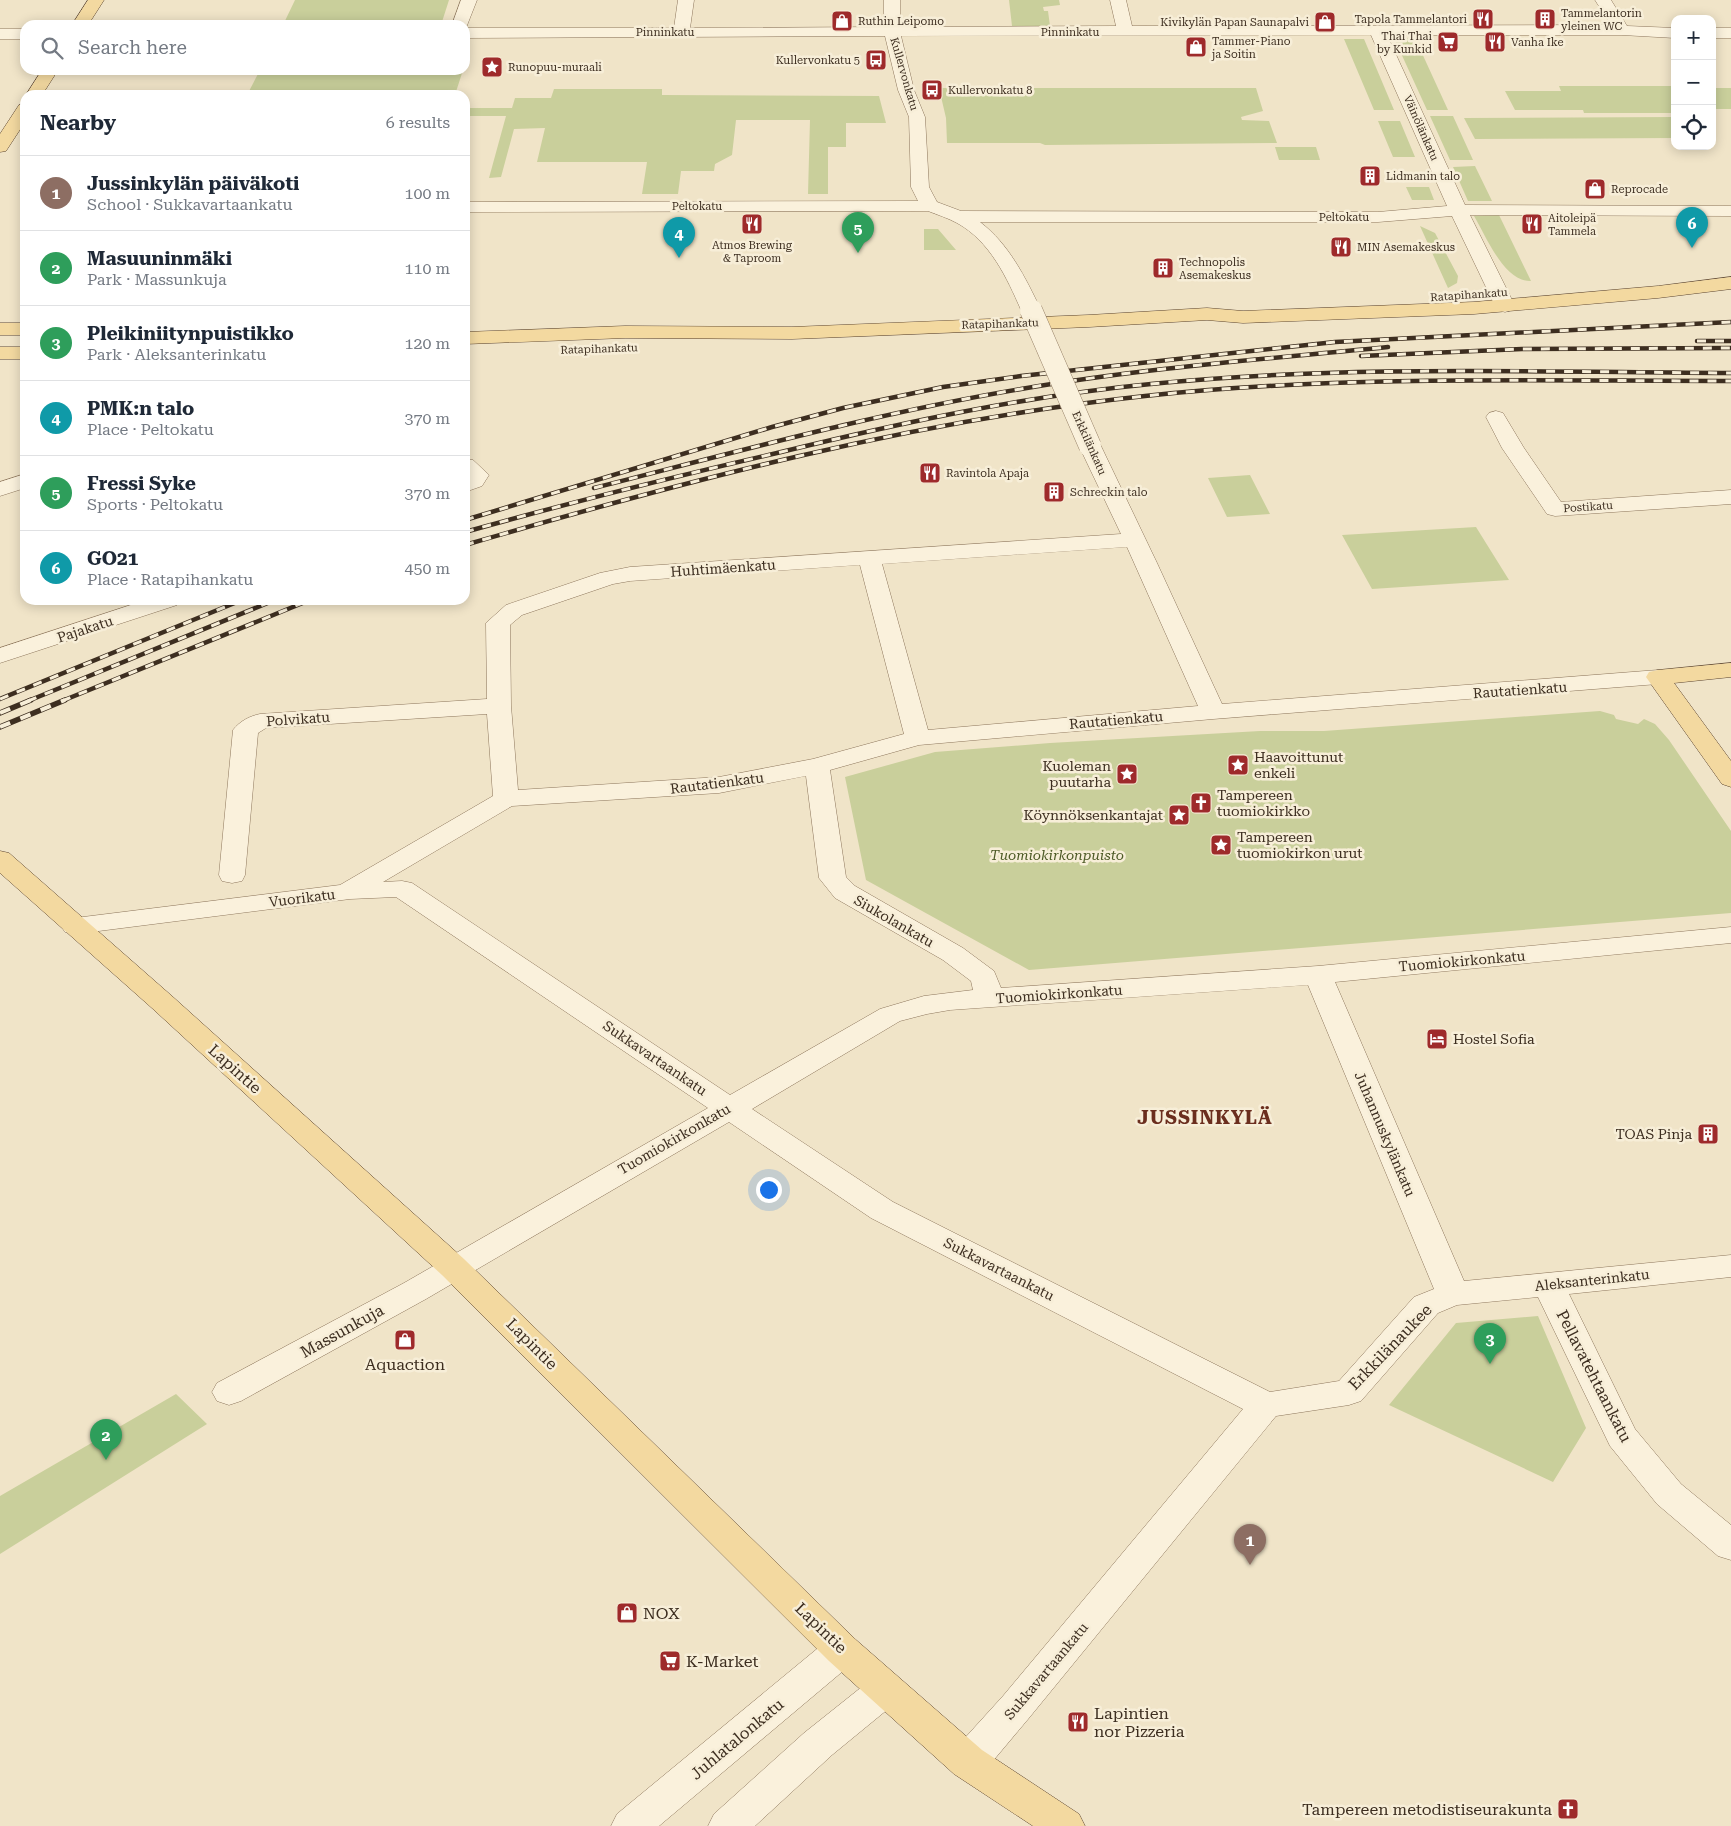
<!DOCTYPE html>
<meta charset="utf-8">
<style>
:root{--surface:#fff;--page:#f2f2f3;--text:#1f2937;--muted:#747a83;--line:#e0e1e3;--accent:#db2777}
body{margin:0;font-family:"Roboto Serif",serif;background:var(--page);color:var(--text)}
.controls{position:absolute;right:15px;top:15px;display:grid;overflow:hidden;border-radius:10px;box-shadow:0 2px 12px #0003}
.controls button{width:45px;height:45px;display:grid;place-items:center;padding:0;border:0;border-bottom:1px solid var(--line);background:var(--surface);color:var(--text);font:25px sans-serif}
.you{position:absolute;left:768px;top:1189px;width:18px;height:18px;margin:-12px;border:4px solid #fff;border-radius:50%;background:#1a73e8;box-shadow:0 0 0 8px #1a73e833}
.badge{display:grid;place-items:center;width:32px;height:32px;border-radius:50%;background:var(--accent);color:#fff;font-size:16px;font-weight:700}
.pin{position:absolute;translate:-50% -41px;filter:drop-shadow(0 1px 2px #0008)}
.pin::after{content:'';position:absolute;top:26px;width:18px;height:15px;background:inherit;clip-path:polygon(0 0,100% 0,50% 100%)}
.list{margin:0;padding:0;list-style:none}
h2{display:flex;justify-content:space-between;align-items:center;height:65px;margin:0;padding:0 20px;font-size:21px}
h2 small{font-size:16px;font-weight:400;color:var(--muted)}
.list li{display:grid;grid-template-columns:32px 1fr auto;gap:15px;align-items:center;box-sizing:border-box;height:75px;padding:0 20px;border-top:1px solid var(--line)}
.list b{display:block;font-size:19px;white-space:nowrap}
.list p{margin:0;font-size:16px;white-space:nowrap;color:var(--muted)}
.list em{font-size:16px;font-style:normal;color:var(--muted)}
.icon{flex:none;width:28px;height:28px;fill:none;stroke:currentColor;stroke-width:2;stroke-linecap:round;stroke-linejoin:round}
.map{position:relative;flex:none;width:1731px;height:1826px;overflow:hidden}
.search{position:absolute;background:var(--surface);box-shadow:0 2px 12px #0003;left:20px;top:20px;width:450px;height:55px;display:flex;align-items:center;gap:12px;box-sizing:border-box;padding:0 18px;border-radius:15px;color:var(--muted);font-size:19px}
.panel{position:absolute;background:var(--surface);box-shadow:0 2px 12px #0003;left:20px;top:90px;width:450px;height:515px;border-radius:15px}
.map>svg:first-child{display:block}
.green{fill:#c9cf9b}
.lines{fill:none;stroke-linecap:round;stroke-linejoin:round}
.minor-casing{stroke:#8d765c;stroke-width:1}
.major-casing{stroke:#5b4430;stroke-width:1}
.minor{fill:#faf1dc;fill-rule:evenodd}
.major{fill:#f3d9a0;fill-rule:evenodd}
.rail-far1-casing{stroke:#3d2e20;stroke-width:4.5}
.rail-casing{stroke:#3d2e20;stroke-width:5.5}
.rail-far1{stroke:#f7eed8;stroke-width:3;stroke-dasharray:9;stroke-linecap:butt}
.rail{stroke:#f7eed8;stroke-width:4;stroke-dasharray:11;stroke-linecap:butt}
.minor-bridge-casing{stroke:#8d765c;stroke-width:23;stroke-linecap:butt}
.minor-bridge{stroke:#faf1dc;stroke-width:22}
.labels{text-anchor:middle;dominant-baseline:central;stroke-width:5;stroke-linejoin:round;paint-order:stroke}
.far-poi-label{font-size:11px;fill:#3d2e20;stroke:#f7eed8;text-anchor:start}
.far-street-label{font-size:11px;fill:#3d2e20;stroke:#f7eed8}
.street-label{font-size:14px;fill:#3d2e20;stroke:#f7eed8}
.poi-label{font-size:14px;fill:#3d2e20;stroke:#f7eed8;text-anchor:start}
.park-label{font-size:14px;font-style:italic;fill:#4d5a26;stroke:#f7eed8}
.near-street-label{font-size:16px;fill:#3d2e20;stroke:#f7eed8}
.near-poi-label{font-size:16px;fill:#3d2e20;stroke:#f7eed8;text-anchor:start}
.district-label{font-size:19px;font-weight:bold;letter-spacing:1px;fill:#6b2e1e;stroke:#f7eed8}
</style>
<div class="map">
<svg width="1731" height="1826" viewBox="0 0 1731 1826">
<rect width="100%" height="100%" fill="#f0e4c8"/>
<!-- green -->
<path class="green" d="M295,0H449L441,25H283Z
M1009,0H1059L1060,5L1043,7L1044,11H1048L1050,26H1012Z
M1394,38H1415L1448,110H1427Z
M1344,39H1364L1394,110H1374Z
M260,70H463L455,95H247Z
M1559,86H1675V113H1584L1583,110H1515L1505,91H1561Z
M939,88H1256L1263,111L1241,117L1242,120L1269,121L1277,143L1045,145L1040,143H947L946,118Z
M1712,88H1731V109H1712Z
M554,89H662V95L879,96L886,123H846V147H828V194H808L810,120H736L732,155L715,164L714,171H681L678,194H642L647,162H537L545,128L514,129L501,177L489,178L506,116H465V108H512L515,98H551Z
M1430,116H1453L1473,160H1450Z
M1675,117V138L1475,139L1464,118Z
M1378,121H1400L1415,157H1393Z
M1275,147H1316L1320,160H1279Z
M1475,166L1492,201H1468L1453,167Z
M1406,187H1429L1434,200H1412Z
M1499,215L1531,281C1504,282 1486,236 1474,216Z
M1420,226L1435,233L1458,276L1457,283L1448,288Z
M924,229H938L956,250H924Z
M1250,475L1270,514L1227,517L1208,478Z
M1476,527L1509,580L1372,589L1342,535Z
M1600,711L1614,715L1616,719L1638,724L1644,719L1655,724L1669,740L1731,831V913L1029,970L866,880L845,777L935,752L1050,743L1260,731H1324Z
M1538,1316L1586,1428L1553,1482L1389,1405L1456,1323Z
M176,1394L207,1424L0,1554V1496Z"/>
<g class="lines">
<!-- minor casing -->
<g class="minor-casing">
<path id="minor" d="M461,0H477L466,28H674L678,0H694L690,28L884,27V0H900V27L1116,26L1110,0H1126L1132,26L1611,25L1595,0H1611L1627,26L1675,28V38L1622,35H1387L1465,205L1731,206V216L1470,215L1515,306L1512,310L1505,312L1498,310L1495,306L1452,216L1378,222H980C1009,244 1025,277 1041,310L1038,314L1031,316L1024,314L1021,310C1007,278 990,241 957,223C948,218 938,215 928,211L465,212V202L918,201L911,187L909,117L898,90L885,36L465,38V25H452ZM1371,35L1447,206L1378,212L961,211L937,202L929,187L925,117L914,90L901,36Z
M1712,28H1731V38H1712Z
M0,29H25V39H0Z
M1496,411L1503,413L1524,448L1561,502L1731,490V504L1555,516L1547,514L1502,448L1486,417L1489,413Z
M1090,440L1098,441L1101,446L1157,563L1222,704L1658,670L1667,672L1670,677L1667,682L1658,684L1213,719L919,745L830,770L846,877L855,886L963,948L994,971L1001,988L1318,966L1731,927V943L1335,982L1464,1281L1731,1255V1277L1569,1294L1635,1429L1681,1484L1731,1525V1560L1718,1556L1657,1504L1610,1446L1538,1297L1457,1305L1438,1313L1361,1401L1349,1405L1276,1416L1029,1718L982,1774L968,1778L954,1774L949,1762L954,1750L1003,1696L1243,1409L871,1218L729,1122L426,1299L241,1401L229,1405L217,1401L212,1392L217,1383L404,1283L708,1108L396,897L350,899L75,934L65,932L61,926L65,920L75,918L340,885L493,796L487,714L266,728L258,733L245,875L242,881L232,883L222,881L219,875L233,730C240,721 250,716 260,714L487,699L486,623L506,605L600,573L630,567L1121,534L1079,446L1082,441ZM1127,547L1198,706L928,730L882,564ZM860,565L904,734L813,759L719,777L518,790L511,706L510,625L522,615L613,584L630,581ZM806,776L819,878L835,898L943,960L971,981L973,990L924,996L880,1009L730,1095L412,883L402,881L383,882L512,806L719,793ZM1308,985L1434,1289L1414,1297L1339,1381L1270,1392L893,1202L752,1109L900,1021L927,1014L950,1010Z
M465,459L473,460L489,475L482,486L465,492Z
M25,474V488L0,496V482Z
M146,600H181L177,605L0,663V648Z
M842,1635L855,1639L861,1650L855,1661L659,1826H611L617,1814L829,1639Z
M886,1673L899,1678L905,1689L899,1700L832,1755L755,1826H708L714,1814L804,1733L873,1678Z"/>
</g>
<!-- major casing -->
<g class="major-casing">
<path id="major" d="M88,0H104L88,25H72Z
M42,70H58L42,95H26Z
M25,104V122L6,151L0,152V134L19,105Z
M1731,277V289L1658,298L1474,314L1243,323L1207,320L1089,327L792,339L625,338L465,344V332L625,326L792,327L1089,315L1207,308L1243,311L1474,302L1658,286Z
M0,323H25V335H0Z
M0,347H25V359H0Z
M1731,663V677L1674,683L1731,761V787L1722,784L1646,677L1649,672L1658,670Z
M0,851L9,853L173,997L464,1259L855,1639L982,1750L1079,1814L1085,1826H1033L954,1774L829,1661L442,1275L153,1009L0,873Z"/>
</g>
<!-- minor -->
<use href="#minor" class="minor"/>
<!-- major -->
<use href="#major" class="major"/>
<!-- rail-far1 casing -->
<g class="rail-far1-casing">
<path id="rail-far1" d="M1697,341H1731
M1361,356L1522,349L1731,348
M594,488C736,452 877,413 1021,389C1142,368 1266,359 1388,347
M465,520L772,427L843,408L943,387L1021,376L1335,342L1731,322
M465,532C568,503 673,477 777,453C900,423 1025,396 1151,384C1344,365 1538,372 1731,373
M465,545C688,480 913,421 1145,396C1339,375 1536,381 1731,381
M0,699L242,600
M28,701L275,600
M62,701L310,600"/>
</g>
<!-- rail casing -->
<g class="rail-casing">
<path id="rail" d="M0,713L31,700
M0,727L65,700"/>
</g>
<!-- rail-far1 -->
<use href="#rail-far1" class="rail-far1"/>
<!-- rail -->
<use href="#rail" class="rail"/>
<!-- minor-bridge casing -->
<g class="minor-bridge-casing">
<path id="minor-bridge" d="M1031,310L1090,446"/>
</g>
<!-- minor-bridge -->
<use href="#minor-bridge" class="minor-bridge"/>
</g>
<!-- icons -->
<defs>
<g id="restaurant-square" transform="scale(1.125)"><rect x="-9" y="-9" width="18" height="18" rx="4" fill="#9e2a2b" stroke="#f7eed8"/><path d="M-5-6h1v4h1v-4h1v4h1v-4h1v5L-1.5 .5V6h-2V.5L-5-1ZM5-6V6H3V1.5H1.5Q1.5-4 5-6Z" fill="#fff"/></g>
<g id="building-square" transform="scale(1.125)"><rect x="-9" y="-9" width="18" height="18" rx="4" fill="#9e2a2b" stroke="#f7eed8"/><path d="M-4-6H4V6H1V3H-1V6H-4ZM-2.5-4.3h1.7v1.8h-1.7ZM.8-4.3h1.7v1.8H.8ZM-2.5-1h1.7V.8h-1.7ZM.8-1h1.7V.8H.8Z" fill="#fff"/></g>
<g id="shop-square" transform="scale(1.125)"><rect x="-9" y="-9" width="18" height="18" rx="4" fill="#9e2a2b" stroke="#f7eed8"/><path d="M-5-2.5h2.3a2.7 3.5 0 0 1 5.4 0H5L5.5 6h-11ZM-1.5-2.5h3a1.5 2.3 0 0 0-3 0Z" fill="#fff"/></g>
<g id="supermarket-square" transform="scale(1.125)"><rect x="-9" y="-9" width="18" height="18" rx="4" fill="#9e2a2b" stroke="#f7eed8"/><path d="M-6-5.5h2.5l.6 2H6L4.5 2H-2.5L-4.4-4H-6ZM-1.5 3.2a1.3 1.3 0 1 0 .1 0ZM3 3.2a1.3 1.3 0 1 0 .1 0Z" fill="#fff"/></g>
<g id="bus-square" transform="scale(1.125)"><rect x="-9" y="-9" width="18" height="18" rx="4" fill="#9e2a2b" stroke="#f7eed8"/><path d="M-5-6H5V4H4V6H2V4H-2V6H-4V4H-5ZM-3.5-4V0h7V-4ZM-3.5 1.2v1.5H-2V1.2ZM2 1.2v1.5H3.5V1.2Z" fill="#fff"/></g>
<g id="sight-square" transform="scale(1.125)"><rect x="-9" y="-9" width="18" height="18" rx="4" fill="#9e2a2b" stroke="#f7eed8"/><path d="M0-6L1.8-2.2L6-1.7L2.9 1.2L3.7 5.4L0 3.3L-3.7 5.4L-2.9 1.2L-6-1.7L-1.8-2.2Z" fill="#fff"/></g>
<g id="church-square" transform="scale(1.125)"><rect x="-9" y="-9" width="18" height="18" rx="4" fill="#9e2a2b" stroke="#f7eed8"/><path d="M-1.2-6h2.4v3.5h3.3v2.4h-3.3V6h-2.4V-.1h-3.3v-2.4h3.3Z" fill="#fff"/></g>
<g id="hotel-square" transform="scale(1.125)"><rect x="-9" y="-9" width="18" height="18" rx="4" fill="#9e2a2b" stroke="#f7eed8"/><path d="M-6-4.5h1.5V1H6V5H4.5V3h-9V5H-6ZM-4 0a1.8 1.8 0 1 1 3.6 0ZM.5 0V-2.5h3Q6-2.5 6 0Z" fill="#fff"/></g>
</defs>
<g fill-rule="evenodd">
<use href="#restaurant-square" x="1483" y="19"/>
<use href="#building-square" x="1545" y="19"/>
<use href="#shop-square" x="842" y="21"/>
<use href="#shop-square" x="1325" y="22"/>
<use href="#supermarket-square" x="1448" y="42"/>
<use href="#restaurant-square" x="1495" y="42"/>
<use href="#shop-square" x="1196" y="47"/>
<use href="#bus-square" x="876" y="60"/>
<use href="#sight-square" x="492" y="67"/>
<use href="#bus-square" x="932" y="90"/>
<use href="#building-square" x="1370" y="176"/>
<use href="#shop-square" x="1595" y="189"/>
<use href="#restaurant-square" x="752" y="224"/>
<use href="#restaurant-square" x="1532" y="224"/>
<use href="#restaurant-square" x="1341" y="247"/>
<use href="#building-square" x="1163" y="268"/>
<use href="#restaurant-square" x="930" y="473"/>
<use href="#building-square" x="1054" y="492"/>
<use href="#sight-square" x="1238" y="765"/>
<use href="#sight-square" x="1127" y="774"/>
<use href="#church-square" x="1201" y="803"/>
<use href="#sight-square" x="1179" y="815"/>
<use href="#sight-square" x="1221" y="845"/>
<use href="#hotel-square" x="1437" y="1039"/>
<use href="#building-square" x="1708" y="1134"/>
<use href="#shop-square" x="405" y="1340"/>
<use href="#shop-square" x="627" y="1613"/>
<use href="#supermarket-square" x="670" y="1661"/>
<use href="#restaurant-square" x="1078" y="1722"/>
<use href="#church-square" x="1568" y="1809"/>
</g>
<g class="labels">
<!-- far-poi labels -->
<g class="far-poi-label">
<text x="1561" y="13">Tammelantorin<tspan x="1561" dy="13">yleinen WC</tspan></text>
<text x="1467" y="19" text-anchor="end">Tapola Tammelantori</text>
<text x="858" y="21">Ruthin Leipomo</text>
<text x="1309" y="22" text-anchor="end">Kivikylän Papan Saunapalvi</text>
<text x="1432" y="36" text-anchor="end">Thai Thai<tspan x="1432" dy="13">by Kunkid</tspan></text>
<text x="1212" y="41">Tammer-Piano<tspan x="1212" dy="13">ja Soitin</tspan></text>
<text x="1511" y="42">Vanha Ike</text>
<text x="860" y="60" text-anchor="end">Kullervonkatu 5</text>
<text x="508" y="67">Runopuu-muraali</text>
<text x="948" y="90">Kullervonkatu 8</text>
<text x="1386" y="176">Lidmanin talo</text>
<text x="1611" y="189">Reprocade</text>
<text x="1548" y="218">Aitoleipä<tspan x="1548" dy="13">Tammela</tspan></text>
<text x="752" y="245" text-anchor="middle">Atmos Brewing<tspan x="752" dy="13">&amp; Taproom</tspan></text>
<text x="1357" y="247">MIN Asemakeskus</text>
<text x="1179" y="262">Technopolis<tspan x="1179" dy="13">Asemakeskus</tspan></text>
<text x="946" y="473">Ravintola Apaja</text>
<text x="1070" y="492">Schreckin talo</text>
</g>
<!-- far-street labels -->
<g class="far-street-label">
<text x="665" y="32">Pinninkatu</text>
<text x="1070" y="32">Pinninkatu</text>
<text transform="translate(904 74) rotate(74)">Kullervonkatu</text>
<text transform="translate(1421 128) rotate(66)">Väinölänkatu</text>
<text x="697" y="206">Peltokatu</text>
<text x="1344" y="217">Peltokatu</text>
<text transform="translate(1469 295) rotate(-4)">Ratapihankatu</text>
<text transform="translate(1000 324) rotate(-2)">Ratapihankatu</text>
<text transform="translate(599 349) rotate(-2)">Ratapihankatu</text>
<text transform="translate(1089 443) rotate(66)">Erkkilänkatu</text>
<text transform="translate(1588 507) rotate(-4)">Postikatu</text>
</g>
<!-- street labels -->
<g class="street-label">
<text transform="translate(723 568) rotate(-4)">Huhtimäenkatu</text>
<text transform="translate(85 629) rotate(-18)">Pajakatu</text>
<text transform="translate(1520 690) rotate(-4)">Rautatienkatu</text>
<text transform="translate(298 719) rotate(-4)">Polvikatu</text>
<text transform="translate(1116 720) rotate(-5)">Rautatienkatu</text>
<text transform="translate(717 783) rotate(-7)">Rautatienkatu</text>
<text transform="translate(302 898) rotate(-7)">Vuorikatu</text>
<text transform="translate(894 921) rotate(30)">Siukolankatu</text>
<text transform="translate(1462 961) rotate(-5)">Tuomiokirkonkatu</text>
<text transform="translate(1059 994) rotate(-4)">Tuomiokirkonkatu</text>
<text transform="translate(655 1058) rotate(34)">Sukkavartaankatu</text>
<text transform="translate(1385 1134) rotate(67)">Juhannuskylänkatu</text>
<text transform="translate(674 1139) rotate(-30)">Tuomiokirkonkatu</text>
<text transform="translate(999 1269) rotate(27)">Sukkavartaankatu</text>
<text transform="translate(1592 1280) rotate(-6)">Aleksanterinkatu</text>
<text transform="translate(1046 1671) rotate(-50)">Sukkavartaankatu</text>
</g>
<!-- poi labels -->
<g class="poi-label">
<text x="1254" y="757">Haavoittunut<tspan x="1254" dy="16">enkeli</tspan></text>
<text x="1111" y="766" text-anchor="end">Kuoleman<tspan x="1111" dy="16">puutarha</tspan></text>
<text x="1217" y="795">Tampereen<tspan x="1217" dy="16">tuomiokirkko</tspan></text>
<text x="1163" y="815" text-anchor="end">Köynnöksenkantajat</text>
<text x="1237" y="837">Tampereen<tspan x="1237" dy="16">tuomiokirkon urut</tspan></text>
<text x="1453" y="1039">Hostel Sofia</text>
<text x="1692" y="1134" text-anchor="end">TOAS Pinja</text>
</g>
<!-- park labels -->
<g class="park-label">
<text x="1057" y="855">Tuomiokirkonpuisto</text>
</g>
<!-- near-street labels -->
<g class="near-street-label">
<text transform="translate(235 1069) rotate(42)">Lapintie</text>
<text transform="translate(342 1331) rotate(-29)">Massunkuja</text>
<text transform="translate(532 1344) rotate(45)">Lapintie</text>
<text transform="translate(1390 1347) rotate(-46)">Erkkilänaukee</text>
<text transform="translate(1594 1376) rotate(63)">Pellavatehtaankatu</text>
<text transform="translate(821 1628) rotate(44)">Lapintie</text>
<text transform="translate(737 1739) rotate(-40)">Juhlatalonkatu</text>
</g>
<!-- near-poi labels -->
<g class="near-poi-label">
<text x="405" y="1364" text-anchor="middle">Aquaction</text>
<text x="643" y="1613">NOX</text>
<text x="686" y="1661">K-Market</text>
<text x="1094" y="1713">Lapintien<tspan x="1094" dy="18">nor Pizzeria</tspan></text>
<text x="1552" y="1809" text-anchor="end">Tampereen metodistiseurakunta</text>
</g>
<!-- district labels -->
<g class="district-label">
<text x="1205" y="1117">JUSSINKYLÄ</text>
</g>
</g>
</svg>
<div class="controls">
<button>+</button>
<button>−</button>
<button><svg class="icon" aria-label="locate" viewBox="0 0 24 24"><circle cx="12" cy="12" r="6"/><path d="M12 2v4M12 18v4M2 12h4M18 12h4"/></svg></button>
</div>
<div class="you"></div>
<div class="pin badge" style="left:1250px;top:1565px;background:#8d6e63">1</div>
<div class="pin badge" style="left:106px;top:1460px;background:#2e9e5b">2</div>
<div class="pin badge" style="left:1490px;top:1364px;background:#2e9e5b">3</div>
<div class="pin badge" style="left:679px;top:258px;background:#0f9aa8">4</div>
<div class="pin badge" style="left:858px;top:253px;background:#2e9e5b">5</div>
<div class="pin badge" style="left:1692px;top:248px;background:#0f9aa8">6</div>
<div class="search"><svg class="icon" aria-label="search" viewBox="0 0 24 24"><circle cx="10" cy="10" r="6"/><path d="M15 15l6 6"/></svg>Search here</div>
<section class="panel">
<h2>Nearby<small>6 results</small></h2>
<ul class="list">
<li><span class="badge" style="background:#8d6e63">1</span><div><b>Jussinkylän päiväkoti</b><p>School · Sukkavartaankatu</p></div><em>100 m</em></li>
<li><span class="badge" style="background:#2e9e5b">2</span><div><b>Masuuninmäki</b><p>Park · Massunkuja</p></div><em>110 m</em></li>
<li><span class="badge" style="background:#2e9e5b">3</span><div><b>Pleikiniitynpuistikko</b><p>Park · Aleksanterinkatu</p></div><em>120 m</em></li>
<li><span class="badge" style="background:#0f9aa8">4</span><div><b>PMK:n talo</b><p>Place · Peltokatu</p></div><em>370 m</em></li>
<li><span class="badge" style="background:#2e9e5b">5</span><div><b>Fressi Syke</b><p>Sports · Peltokatu</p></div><em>370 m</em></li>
<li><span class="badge" style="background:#0f9aa8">6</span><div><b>GO21</b><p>Place · Ratapihankatu</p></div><em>450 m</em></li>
</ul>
</section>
</div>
